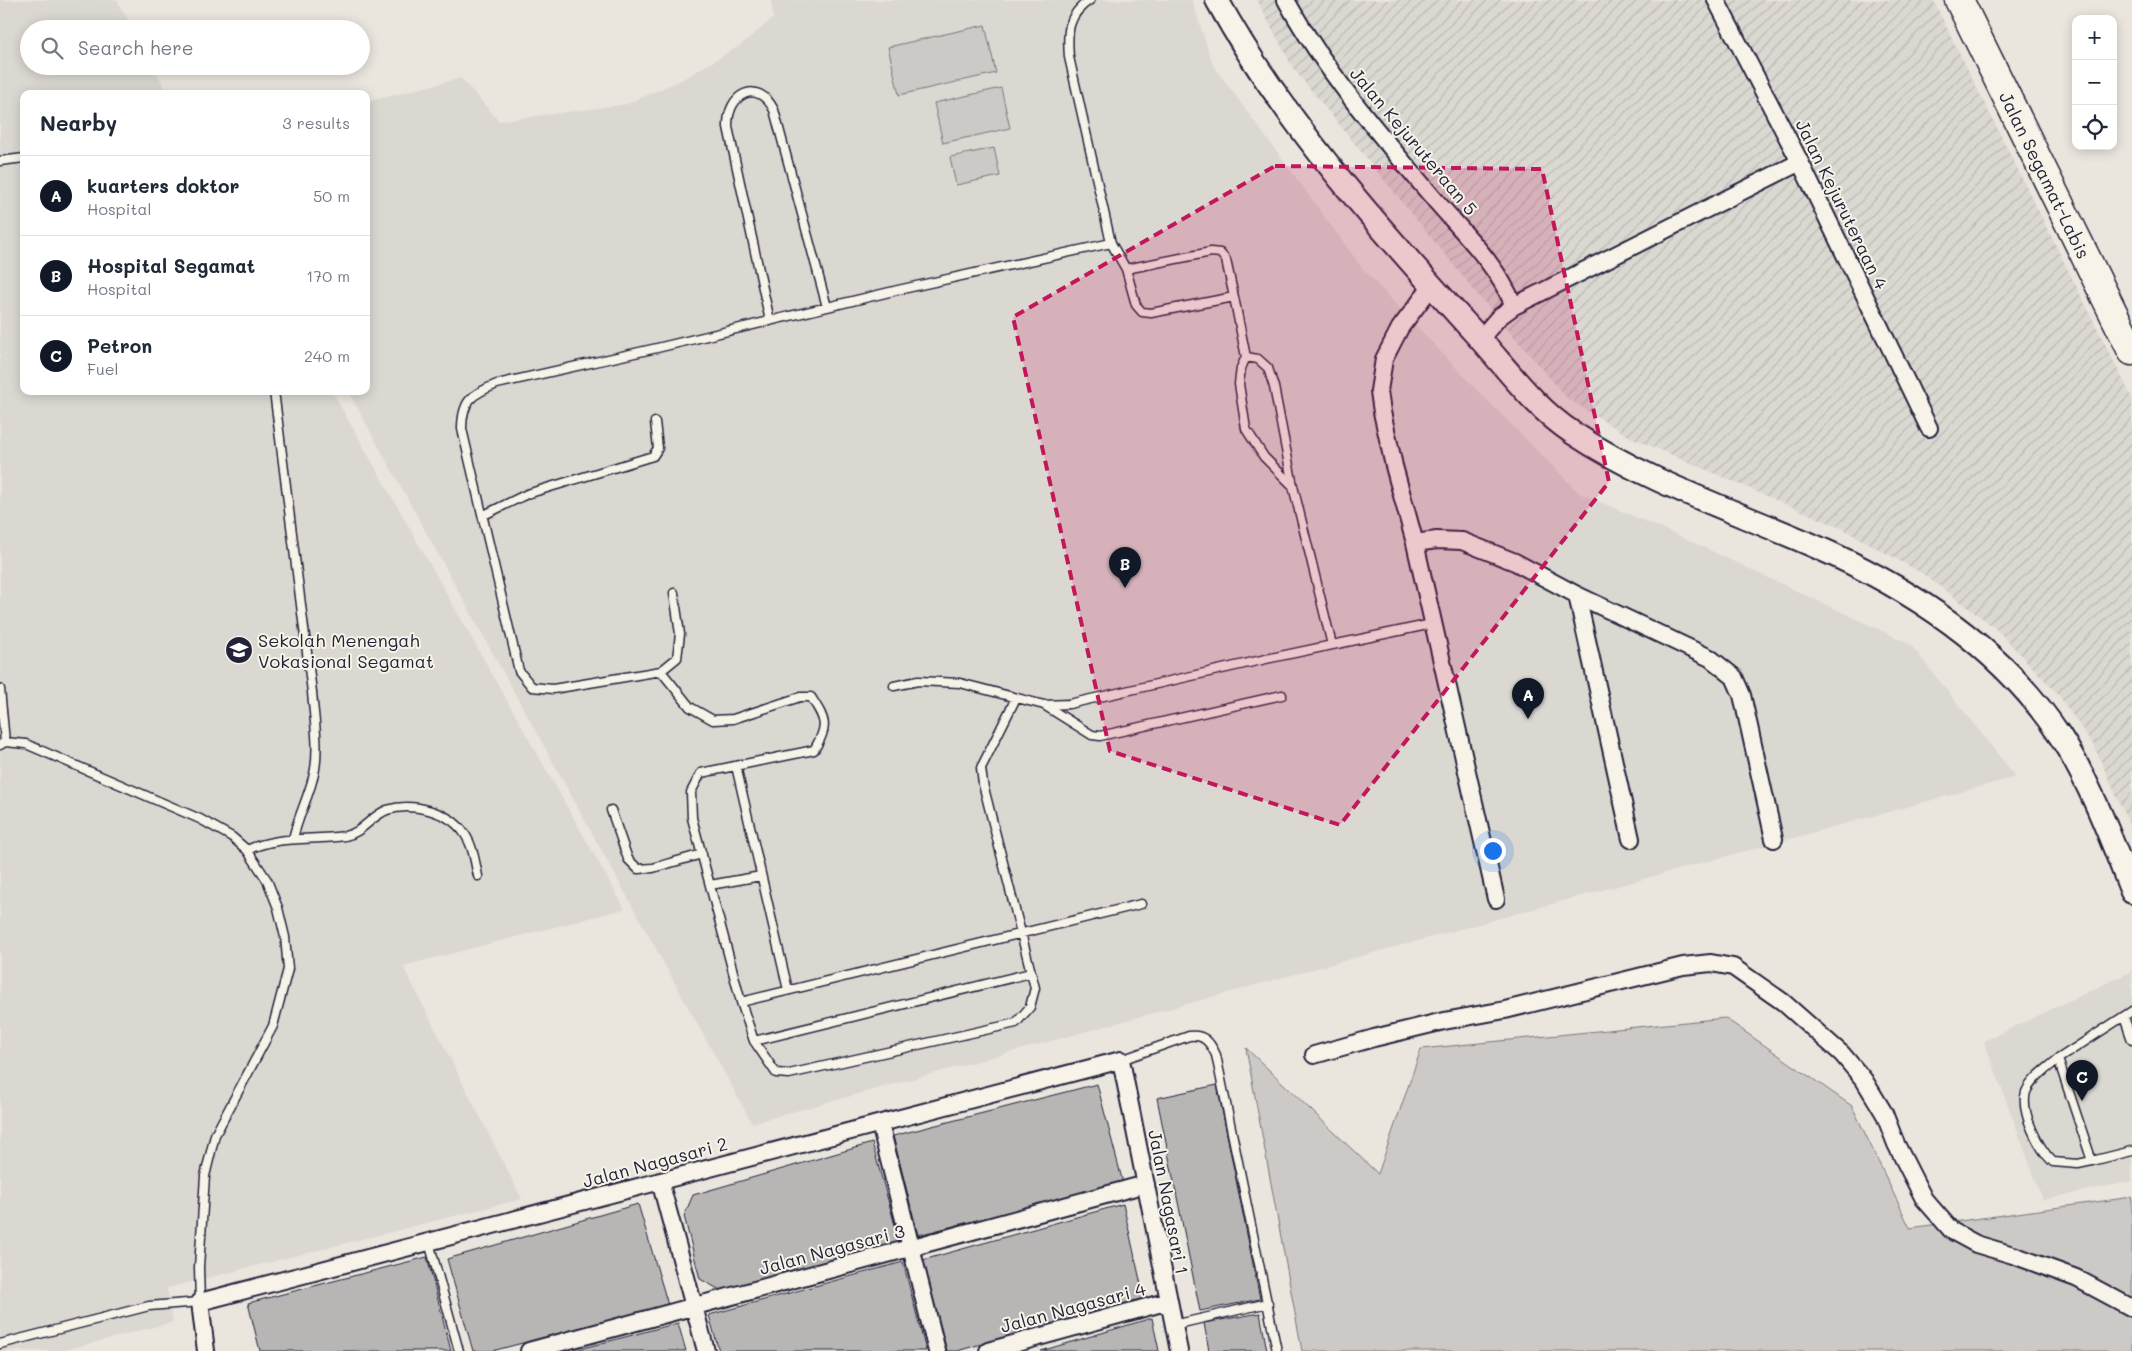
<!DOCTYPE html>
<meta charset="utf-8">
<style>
:root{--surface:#fff;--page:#f2f2f3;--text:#1f2937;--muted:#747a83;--line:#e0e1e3;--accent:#111827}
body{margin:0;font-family:Mali,sans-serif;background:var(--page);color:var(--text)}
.controls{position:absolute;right:15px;top:15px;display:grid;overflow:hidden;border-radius:10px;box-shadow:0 2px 12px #0003}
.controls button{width:45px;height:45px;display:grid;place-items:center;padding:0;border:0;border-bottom:1px solid var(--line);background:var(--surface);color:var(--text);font:25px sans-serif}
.you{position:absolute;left:1492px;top:850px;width:18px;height:18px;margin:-12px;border:4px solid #fff;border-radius:50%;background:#1a73e8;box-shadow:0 0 0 8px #1a73e833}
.badge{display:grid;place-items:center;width:32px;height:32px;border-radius:50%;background:var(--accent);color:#fff;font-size:16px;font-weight:700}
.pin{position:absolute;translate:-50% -41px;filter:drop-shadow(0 1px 2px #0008)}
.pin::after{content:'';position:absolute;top:26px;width:18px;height:15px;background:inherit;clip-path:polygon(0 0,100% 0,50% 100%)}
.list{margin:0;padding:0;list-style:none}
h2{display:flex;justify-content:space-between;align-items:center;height:65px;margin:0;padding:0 20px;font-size:21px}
h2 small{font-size:16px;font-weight:400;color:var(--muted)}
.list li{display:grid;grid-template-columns:32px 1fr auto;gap:15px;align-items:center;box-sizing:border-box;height:80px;padding:0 20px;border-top:1px solid var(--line)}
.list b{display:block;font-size:19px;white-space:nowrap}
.list p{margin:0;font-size:16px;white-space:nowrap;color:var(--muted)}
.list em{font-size:16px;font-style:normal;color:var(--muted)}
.icon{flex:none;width:28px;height:28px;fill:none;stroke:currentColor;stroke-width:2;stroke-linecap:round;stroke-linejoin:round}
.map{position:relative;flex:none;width:2132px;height:1351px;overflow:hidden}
.search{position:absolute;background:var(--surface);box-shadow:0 2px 12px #0003;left:20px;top:20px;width:350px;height:55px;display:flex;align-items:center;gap:12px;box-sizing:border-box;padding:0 18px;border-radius:28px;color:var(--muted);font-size:19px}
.panel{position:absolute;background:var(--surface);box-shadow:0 2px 12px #0003;left:20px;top:90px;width:350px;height:305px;border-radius:10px}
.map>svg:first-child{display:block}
.built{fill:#dbd8d2}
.industrial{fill:url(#industrial-furrows)}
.green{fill:#cdc9c6;stroke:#787680}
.building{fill:#b8b6b5;stroke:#22223b}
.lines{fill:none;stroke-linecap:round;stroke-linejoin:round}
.lane-casing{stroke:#22223b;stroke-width:11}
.street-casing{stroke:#22223b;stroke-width:20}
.secondary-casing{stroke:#22223b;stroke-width:26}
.highway-casing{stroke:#22223b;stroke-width:31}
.lane{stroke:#f7f3e8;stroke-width:8}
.street{stroke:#f7f3e8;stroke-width:16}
.secondary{stroke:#f7f3e8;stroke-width:22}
.highway{stroke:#f7f3e8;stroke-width:28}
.marked{fill:#c2185b;fill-opacity:0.2;stroke:#c2185b;stroke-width:4;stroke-dasharray:10 6;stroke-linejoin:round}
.labels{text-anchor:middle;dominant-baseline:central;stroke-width:4;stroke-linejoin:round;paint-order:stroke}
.street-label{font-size:18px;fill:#22223b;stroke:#f7f3e8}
.poi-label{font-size:18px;fill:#22223b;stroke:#f7f3e8;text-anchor:start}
</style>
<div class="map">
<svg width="2132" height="1351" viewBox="0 0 2132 1351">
<defs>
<pattern id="industrial-furrows" width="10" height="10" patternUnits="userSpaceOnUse" patternTransform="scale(1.25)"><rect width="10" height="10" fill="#dbd8d2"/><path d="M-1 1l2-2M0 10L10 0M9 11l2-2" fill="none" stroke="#bcb9b5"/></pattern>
</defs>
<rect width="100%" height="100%" fill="#eae6de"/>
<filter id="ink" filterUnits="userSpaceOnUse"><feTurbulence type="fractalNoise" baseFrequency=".02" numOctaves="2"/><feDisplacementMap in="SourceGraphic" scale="10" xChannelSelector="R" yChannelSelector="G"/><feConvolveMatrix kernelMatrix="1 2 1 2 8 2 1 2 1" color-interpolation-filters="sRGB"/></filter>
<g filter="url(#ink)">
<!-- built -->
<path class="built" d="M0,0H117L133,29H29V66H153L168,94H24V391H332L625,909L403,966L522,1199L167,1288L173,1322L62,1351H0Z
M771,0H1192L1213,65L1363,269L1472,385L1579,493L1673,533L1910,644L2016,777L752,1123L348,391H366V102L461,78L499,121L627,104L683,79L741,45L773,18Z
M2132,971V1181L2043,1200L1984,1041Z"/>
<!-- industrial -->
<path class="industrial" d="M1257,0H1933L2132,398V831L2094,746L2057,693L1994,627L1923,574L1841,528L1630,437L1568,399L1478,295L1293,68Z"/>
<!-- green -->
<path class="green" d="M985,25L996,73L899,95L888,47Z
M1001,88L1010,128L943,143L934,103Z
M994,148L1000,176L956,185L950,157Z
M1725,1018L1852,1106L1910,1228L2132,1197V1351H1302L1246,1048L1378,1174L1421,1049Z"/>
<!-- building -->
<path class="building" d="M1097,1084L1123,1183L918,1235L893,1136Z
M1217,1085L1260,1299L1200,1311L1157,1098Z
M872,1143L900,1243L722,1291L700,1279L684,1216L693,1195Z
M638,1204L668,1305L492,1351H473L447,1259Z
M1123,1204L1144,1298L957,1351H947L923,1260Z
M427,1257L451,1351H260L248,1303Z
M903,1262L926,1351H719L709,1315Z
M1260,1313L1267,1351H1209L1204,1323Z
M1152,1318L1159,1351H1041Z
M678,1323L686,1351H572Z"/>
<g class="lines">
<!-- lane casing -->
<g class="lane-casing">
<path id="lane" d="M1090,0C1067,15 1067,32 1069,57L1111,243L1126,269L1136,305L1142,312L1151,313L1234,297L1246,357
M0,161L24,158
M1126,269L1211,252L1220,253L1226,260L1234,297
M770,321L728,127C727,93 758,78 774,110L827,307
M274,391L312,692C314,717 319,745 315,769C311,793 298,815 293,839
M1293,486L1264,457L1246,429L1239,384L1241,368L1246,357L1258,359L1268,368L1274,387L1293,486L1332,645
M484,515L527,494L653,456L658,448L655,422
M674,593L680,634L677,658L661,671L553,689L532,687L519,671L462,429C462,400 472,394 497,384L657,348L898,290L1111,243
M661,671L690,707L713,720L733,719L800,697H811C826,721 829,725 814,750L701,773L691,792L692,818L741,1002L754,1041L776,1073L789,1074L1016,1023L1030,1007L1035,988L983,784L981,768L1016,698
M894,686L918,681L960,683L1044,705L1069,704L1266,659L1432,624
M0,689L5,742
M1044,705L1092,735L1100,736L1282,695
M0,745L5,742L26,744L200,819L232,837L247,850L267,880L278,908L285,937L288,969L273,1026L215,1135L205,1176L199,1267L200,1302L149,1306L0,1344
M736,766L788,990
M611,810L628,859L638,869L653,868L702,854
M247,850C279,835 311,841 345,836C362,833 371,816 387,810C412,802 449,811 464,833C473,845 475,862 478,876
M710,885L761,876
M741,1002L1141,904
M2132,1011L2058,1059L2092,1161L2132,1151
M2124,1017L2132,1040
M754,1041L1031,973
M2058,1059C2048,1068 2031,1079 2026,1092C2020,1112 2039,1149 2053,1162L2078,1164L2092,1161
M1121,1060L1189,1036C1204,1034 1210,1042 1216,1055L1277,1351
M429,1242L459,1351
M1174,1325L1268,1303"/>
</g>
<!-- street casing -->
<g class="street-casing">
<path id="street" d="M1286,0C1325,71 1378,133 1430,194C1460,230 1496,262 1514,306
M1716,0L1800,162L1929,428
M1431,287L1400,328L1384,359L1379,391L1382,412L1394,466L1415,543L1496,899
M1480,339L1499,317L1514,306L1800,162
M1415,543L1437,540L1462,541L1515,562L1577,595L1710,658L1734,677L1742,695L1774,839
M1577,595L1631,839
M1314,1055L1374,1038L1444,1021L1505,1010L1683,966L1711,963L1733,967L1783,1002L1842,1054L1864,1080L1884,1113L1896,1144L1924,1199L1952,1231L1976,1244L2013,1255L2076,1278L2132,1308
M880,1124L937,1351
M660,1181L706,1351
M206,1351L200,1302L1121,1060L1179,1351
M529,1351L1146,1184
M988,1351L1169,1301"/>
</g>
<!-- secondary casing -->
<g class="secondary-casing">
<path id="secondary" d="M1217,0C1284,123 1386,236 1480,339C1509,371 1536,409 1573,433C1647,482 1732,510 1812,545C1909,587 2001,646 2060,736C2091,784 2111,839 2132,892"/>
</g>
<!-- highway casing -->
<g class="highway-casing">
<path id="highway" d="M1959,0L2132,351"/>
</g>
<!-- lane -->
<use href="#lane" class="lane"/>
<!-- street -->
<use href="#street" class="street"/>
<!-- secondary -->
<use href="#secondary" class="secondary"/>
<!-- highway -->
<use href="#highway" class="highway"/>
</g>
</g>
<!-- marked area -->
<path class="marked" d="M1275,166L1542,169L1609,482L1340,825L1110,751L1013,317Z"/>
<!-- icons -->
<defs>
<g id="school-disc" transform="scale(1.4375)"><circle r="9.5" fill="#22223b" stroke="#f7f3e8"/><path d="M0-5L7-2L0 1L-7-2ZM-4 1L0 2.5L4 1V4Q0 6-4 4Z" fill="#fff"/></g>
</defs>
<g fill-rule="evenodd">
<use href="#school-disc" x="239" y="650"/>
</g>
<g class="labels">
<!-- street labels -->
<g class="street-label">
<text transform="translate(1414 141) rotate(50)">Jalan Kejuruteraan 5</text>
<text transform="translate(2045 175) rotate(64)">Jalan Segamat-Labis</text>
<text transform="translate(1842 204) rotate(64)">Jalan Kejuruteraan 4</text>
<text transform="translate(655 1162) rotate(-15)">Jalan Nagasari 2</text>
<text transform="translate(1169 1202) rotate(79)">Jalan Nagasari 1</text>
<text transform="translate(832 1249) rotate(-15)">Jalan Nagasari 3</text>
<text transform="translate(1073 1307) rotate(-15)">Jalan Nagasari 4</text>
</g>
<!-- poi labels -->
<g class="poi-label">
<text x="258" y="640">Sekolah Menengah<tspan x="258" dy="21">Vokasional Segamat</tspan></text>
</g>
</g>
</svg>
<div class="controls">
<button>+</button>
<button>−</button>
<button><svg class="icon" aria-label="locate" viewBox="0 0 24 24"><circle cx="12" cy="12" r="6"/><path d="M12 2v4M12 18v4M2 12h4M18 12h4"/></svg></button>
</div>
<div class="you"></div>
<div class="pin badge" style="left:1528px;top:719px">A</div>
<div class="pin badge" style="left:1125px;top:588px">B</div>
<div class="pin badge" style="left:2082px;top:1101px">C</div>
<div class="search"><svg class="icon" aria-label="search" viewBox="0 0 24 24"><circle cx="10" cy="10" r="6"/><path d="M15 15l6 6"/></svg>Search here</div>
<section class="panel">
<h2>Nearby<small>3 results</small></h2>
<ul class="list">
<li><span class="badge">A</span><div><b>kuarters doktor</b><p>Hospital</p></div><em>50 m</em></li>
<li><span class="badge">B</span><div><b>Hospital Segamat</b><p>Hospital</p></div><em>170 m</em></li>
<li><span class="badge">C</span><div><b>Petron</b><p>Fuel</p></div><em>240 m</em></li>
</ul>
</section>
</div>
